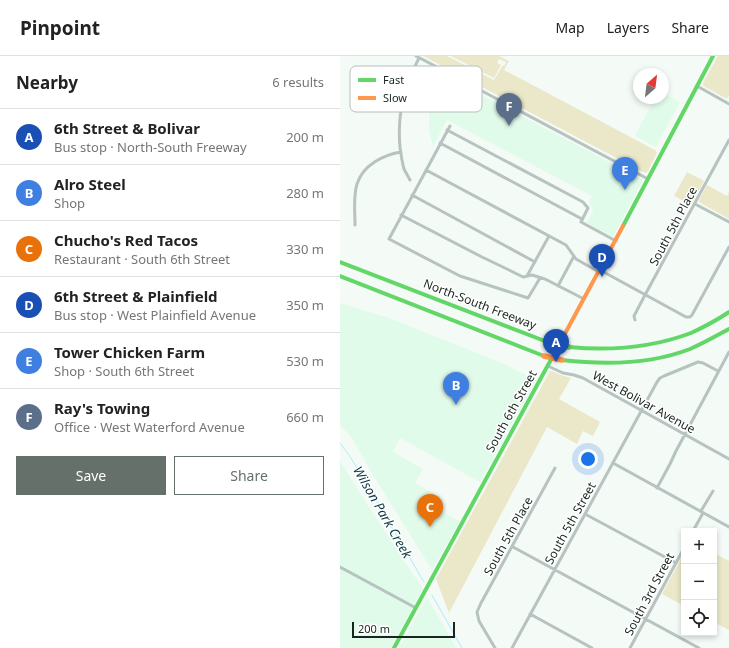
<!DOCTYPE html>
<meta charset="utf-8">
<style>
:root{--surface:#fff;--page:#f6f6f6;--text:#222;--muted:#767676;--line:#e0e0e0;--accent:#66706a}
body{margin:0;font-family:"Noto Sans",sans-serif;background:var(--page);color:var(--text)}
.controls{position:absolute;right:12px;bottom:12px;display:grid;overflow:hidden;border-radius:0px;box-shadow:0 2px 6px #0003}
.controls button{width:36px;height:36px;display:grid;place-items:center;padding:0;border:0;border-bottom:1px solid var(--line);background:var(--surface);color:var(--text);font:20px sans-serif}
.compass{position:absolute;left:293px;top:12px;width:36px;height:36px;border-radius:50%;background:var(--surface);box-shadow:0 2px 6px #0003;rotate:28deg}
.scale{position:absolute;left:12px;bottom:10px;width:103px;box-sizing:border-box;padding-left:4px;border:2px solid #19251e;border-top:0;font-size:11px;line-height:14px;white-space:nowrap;color:#19251e;-webkit-text-stroke:3px #fff;paint-order:stroke}
.you{position:absolute;left:248px;top:403px;width:14px;height:14px;margin:-10px;border:3px solid #fff;border-radius:50%;background:#1a73e8;box-shadow:0 0 0 6px #1a73e833}
.badge{display:grid;place-items:center;width:26px;height:26px;border-radius:50%;background:var(--accent);color:#fff;font-size:13px;font-weight:700}
.pin{position:absolute;translate:-50% -33px;filter:drop-shadow(0 1px 2px #0008)}
.pin::after{content:'';position:absolute;top:21px;width:14px;height:12px;background:inherit;clip-path:polygon(0 0,100% 0,50% 100%)}
.list{margin:0;padding:0;list-style:none}
h2{display:flex;justify-content:space-between;align-items:center;height:52px;margin:0;padding:0 16px;font-size:17px}
h2 small{font-size:13px;font-weight:400;color:var(--muted)}
.list li{display:grid;grid-template-columns:26px 1fr auto;gap:12px;align-items:center;box-sizing:border-box;height:56px;padding:0 16px;border-top:1px solid var(--line)}
.list b{display:block;font-size:15px;white-space:nowrap}
.list p{margin:0;font-size:13px;white-space:nowrap;color:var(--muted)}
.list em{font-size:13px;font-style:normal;color:var(--muted)}
.actions{display:flex;gap:8px;padding:12px 16px}
.actions a{flex:1;padding:9px 0;border:1px solid var(--accent);border-radius:0px;text-align:center;font-size:14px;color:var(--accent)}
.actions .main{background:var(--accent);color:#fff}
.icon{flex:none;width:22px;height:22px;fill:none;stroke:currentColor;stroke-width:2;stroke-linecap:round;stroke-linejoin:round}
.map{position:relative;flex:none;width:389px;height:592px;overflow:hidden}
header{display:flex;align-items:center;gap:24px;box-sizing:border-box;height:56px;padding:0 20px;background:var(--surface);border-bottom:1px solid var(--line)}
header strong{font-size:19px}
nav{display:flex;gap:22px;margin-inline-start:auto;font-size:14px}
main{display:flex}
aside{flex:1;background:var(--surface)}
.map>svg:first-child{display:block}
.built{fill:#e1fbea}
.green{fill:#eae8c9}
.lines{fill:none;stroke-linecap:round;stroke-linejoin:round}
.stream{stroke:#abedfc;stroke-width:1}
.street{stroke:#b6c3c0;stroke-width:3}
.fast{stroke:#63d668;stroke-width:4}
.slow{stroke:#ff974d;stroke-width:4}
.fast-bridge{stroke:#63d668;stroke-width:5.5}
.slow-bridge{stroke:#ff974d;stroke-width:5.5}
.labels{text-anchor:middle;dominant-baseline:central;stroke-width:3;stroke-linejoin:round;paint-order:stroke}
.street-label{font-size:12px;fill:#19251e;stroke:#fff}
.water-label{font-size:13px;font-style:italic;fill:#0d3842;stroke:#fff}
.key{fill:#fff;stroke:#babebc;stroke-width:1}
.key-label{font-size:11px;fill:#19251e}
</style>
<header>
<strong>Pinpoint</strong>
<nav><a>Map</a><a>Layers</a><a>Share</a></nav>
</header>
<main>
<aside>
<h2>Nearby<small>6 results</small></h2>
<ul class="list">
<li><span class="badge" style="background:#1a4fb4">A</span><div><b>6th Street &amp; Bolivar</b><p>Bus stop · North-South Freeway</p></div><em>200 m</em></li>
<li><span class="badge" style="background:#3f7fe0">B</span><div><b>Alro Steel</b><p>Shop</p></div><em>280 m</em></li>
<li><span class="badge" style="background:#e8710a">C</span><div><b>Chucho's Red Tacos</b><p>Restaurant · South 6th Street</p></div><em>330 m</em></li>
<li><span class="badge" style="background:#1a4fb4">D</span><div><b>6th Street &amp; Plainfield</b><p>Bus stop · West Plainfield Avenue</p></div><em>350 m</em></li>
<li><span class="badge" style="background:#3f7fe0">E</span><div><b>Tower Chicken Farm</b><p>Shop · South 6th Street</p></div><em>530 m</em></li>
<li><span class="badge" style="background:#5c6f8a">F</span><div><b>Ray's Towing</b><p>Office · West Waterford Avenue</p></div><em>660 m</em></li>
</ul>
<div class="actions"><a class="main">Save</a><a>Share</a></div>
</aside>
<div class="map">
<svg width="389" height="592" viewBox="0 0 389 592">
<rect width="100%" height="100%" fill="#f4faf6"/>
<!-- built -->
<path class="built" d="M125,30L303,124L273,181L247,167L253,155L249,145L252,140L107,64L93,90L89,74V55L94,37L116,46Z
M323,37L340,46L316,91L295,80L315,42H323Z
M0,247L52,263L164,308L196,324L140,426L60,382L53,396L83,413L75,427L100,441L95,452L120,465L92,514L33,419L12,382L0,369Z
M0,405L36,462L83,533L51,592H0Z
M87,541L102,567L116,592H59Z"/>
<!-- green -->
<path class="green" d="M83,0H107L154,24L163,9L164,10L166,6L159,3L157,7L161,9L154,22L111,0H159L169,5L164,14L315,94L317,97L308,115L306,117L303,116Z
M378,0H389V39L387,43L365,31L363,29V27Z
M347,116L364,125L351,149L334,140Z
M367,129L387,140L389,136V163L359,146V144Z
M210,315H212L221,319L231,322L219,343L260,366L253,380L243,375L237,388L207,371L109,557L96,523Z
M344,497V550L322,538Z
M374,497L389,505V574L374,566Z"/>
<g class="lines">
<!-- stream -->
<path class="stream" d="M0,387L11,402L84,526
M92,539L122,592"/>
<!-- street -->
<path class="street" d="M76,0L308,123
M357,30L389,48
M110,70L49,183L120,220L188,242L200,222
M107,74L243,146L248,152L241,166L276,185
M100,87L242,163
M86,114L226,189L236,203L259,216
M70,124C68,120 66,117 64,113C62,106 61,98 60,91C57,58 64,31 79,2
M72,139L195,206
M355,148L389,166
M61,159L142,201L169,214L183,221L192,219L205,223L244,243
M15,169C15,155 13,141 17,128C23,109 43,99 61,96
M260,214L346,261H350L352,259L389,191
M187,220L209,180
M218,230L234,200
M295,264L294,260L305,239L389,84
M208,310L223,317L234,319L243,322L389,403
M273,407L389,471
M317,432L330,408L336,395L389,296
M361,455L373,435
M245,458L336,507
M353,475L363,457
M173,491L359,592
M0,511L76,552
M190,558L252,592
M155,592L139,565L137,556L141,547L215,412
M172,592L317,326L320,322L324,320L358,306L363,307L378,315
M290,592L344,492"/>
<!-- fast -->
<path class="fast" d="M283,170L373,0
M0,206L210,287
M0,220L204,300
M229,291C271,295 311,292 351,277C364,271 377,264 389,256
M222,304C265,309 309,309 350,293C364,287 376,280 389,273
M54,592L214,298"/>
<!-- slow -->
<path class="slow" d="M214,298L283,170"/>
<!-- fast-bridge -->
<path class="fast-bridge" d="M210,287L229,291"/>
<!-- slow-bridge -->
<path class="slow-bridge" d="M204,300L222,304"/>
</g>
<g class="labels">
<!-- street labels -->
<g class="street-label">
<text transform="translate(333 170) rotate(-62)">South 5th Place</text>
<text transform="translate(140 248) rotate(21)">North-South Freeway</text>
<text transform="translate(304 346) rotate(29)">West Bolivar Avenue</text>
<text transform="translate(171 355) rotate(-61)">South 6th Street</text>
<text transform="translate(230 467) rotate(-61)">South 5th Street</text>
<text transform="translate(168 480) rotate(-61)">South 5th Place</text>
<text transform="translate(309 538) rotate(-62)">South 3rd Street</text>
</g>
<!-- water labels -->
<g class="water-label">
<text transform="translate(43 456) rotate(60)">Wilson Park Creek</text>
</g>
</g>
<!-- legend -->
<rect x="10" y="10" width="132" height="46" rx="6" class="key"/>
<rect x="18" y="22" width="18" height="4" fill="#63d668"/>
<rect x="18" y="40" width="18" height="4" fill="#ff974d"/>
<g class="key-label">
<text x="43" y="28">Fast</text>
<text x="43" y="46">Slow</text>
</g>
</svg>
<div class="controls">
<button>+</button>
<button>−</button>
<button><svg class="icon" aria-label="locate" viewBox="0 0 24 24"><circle cx="12" cy="12" r="6"/><path d="M12 2v4M12 18v4M2 12h4M18 12h4"/></svg></button>
</div>
<svg class="compass" viewBox="-18 -18 36 36"><path d="M0-13l5 13h-10z" fill="#e53935"/><path d="M0 13l5-13h-10z" fill="#767676"/></svg>
<div class="scale">200 m</div>
<div class="you"></div>
<div class="pin badge" style="left:216px;top:306px;background:#1a4fb4">A</div>
<div class="pin badge" style="left:116px;top:349px;background:#3f7fe0">B</div>
<div class="pin badge" style="left:90px;top:471px;background:#e8710a">C</div>
<div class="pin badge" style="left:262px;top:221px;background:#1a4fb4">D</div>
<div class="pin badge" style="left:285px;top:134px;background:#3f7fe0">E</div>
<div class="pin badge" style="left:169px;top:70px;background:#5c6f8a">F</div>
</div>
</main>
